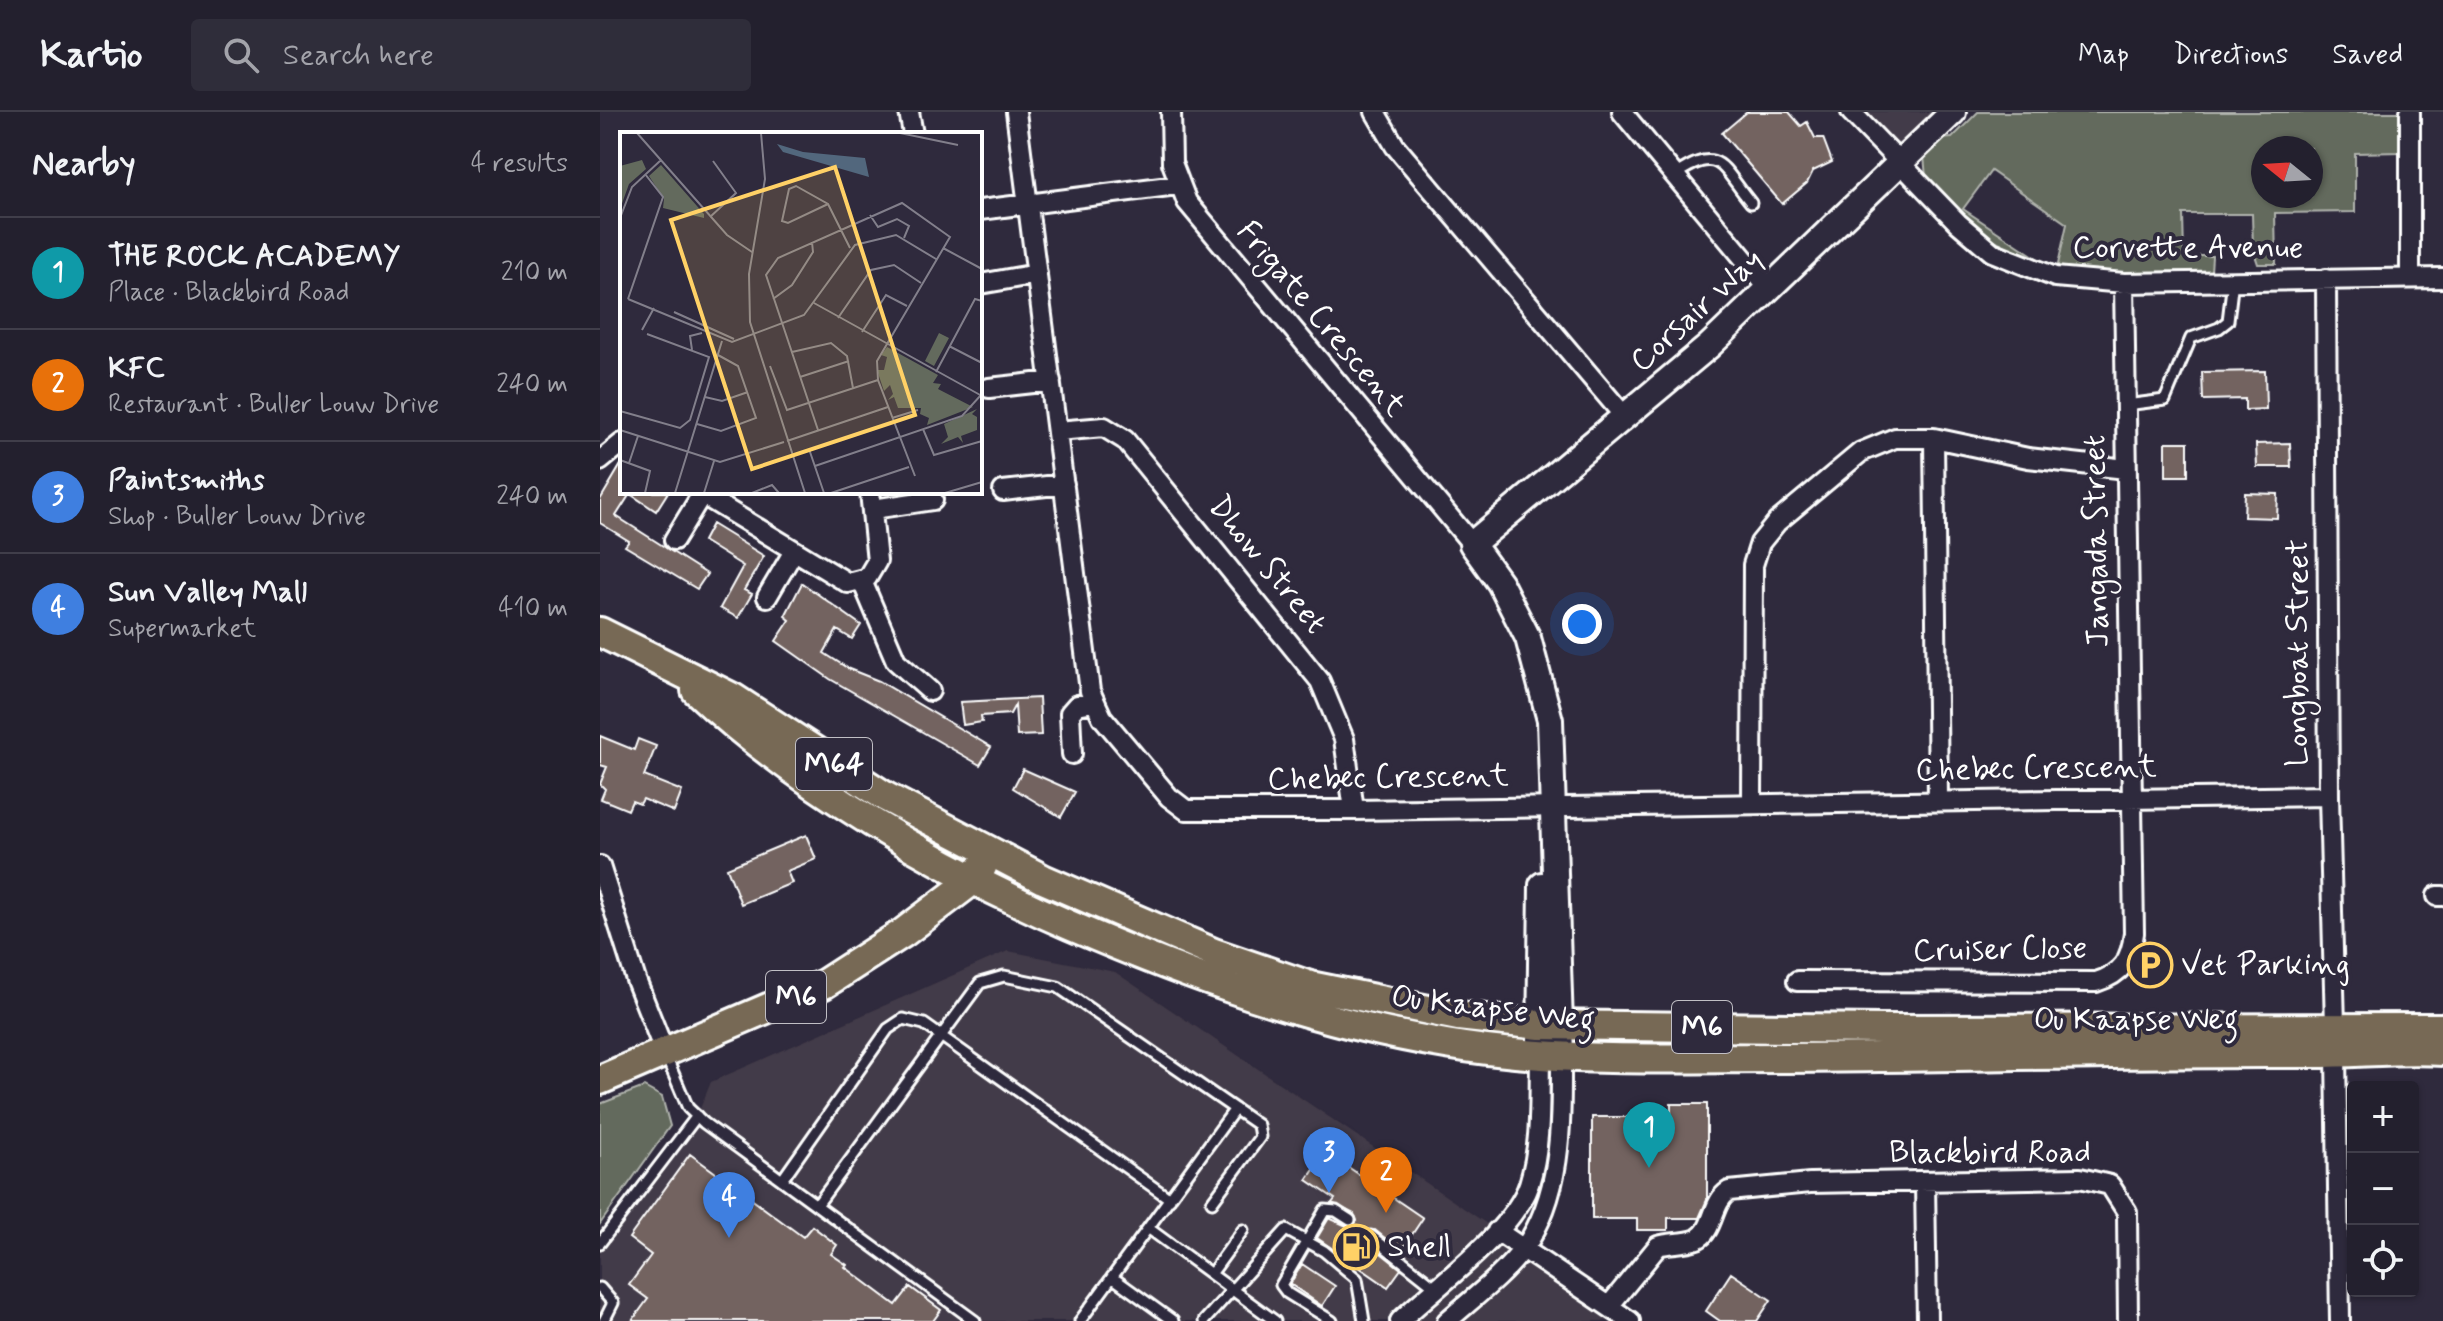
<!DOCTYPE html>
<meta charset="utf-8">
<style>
:root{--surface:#23202e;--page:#2f2d3a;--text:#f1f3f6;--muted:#a3a3aa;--line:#403e4a;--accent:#ffd166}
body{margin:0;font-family:Mynerve,sans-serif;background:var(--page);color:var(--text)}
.controls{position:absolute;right:24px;bottom:24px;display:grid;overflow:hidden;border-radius:8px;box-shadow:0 2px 6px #0004}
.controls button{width:72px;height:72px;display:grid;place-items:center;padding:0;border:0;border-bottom:2px solid var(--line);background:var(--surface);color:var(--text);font:40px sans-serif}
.compass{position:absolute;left:1651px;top:24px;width:72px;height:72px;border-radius:50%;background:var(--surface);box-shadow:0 2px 6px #0004;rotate:288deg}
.you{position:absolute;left:982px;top:512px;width:28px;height:28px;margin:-20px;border:6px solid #fff;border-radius:50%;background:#1a73e8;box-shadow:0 0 0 12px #1a73e833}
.badge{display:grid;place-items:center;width:52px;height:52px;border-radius:50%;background:var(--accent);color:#fff;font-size:26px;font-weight:700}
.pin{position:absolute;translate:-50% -66px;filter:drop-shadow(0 2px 4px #0008)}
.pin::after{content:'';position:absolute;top:42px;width:28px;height:24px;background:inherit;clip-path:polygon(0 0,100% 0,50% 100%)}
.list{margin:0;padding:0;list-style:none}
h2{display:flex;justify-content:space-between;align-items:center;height:104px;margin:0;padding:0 32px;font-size:34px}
h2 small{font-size:26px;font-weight:400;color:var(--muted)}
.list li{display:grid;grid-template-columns:52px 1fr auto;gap:24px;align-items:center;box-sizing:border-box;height:112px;padding:0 32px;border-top:2px solid var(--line)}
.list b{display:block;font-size:30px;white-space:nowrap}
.list p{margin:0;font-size:26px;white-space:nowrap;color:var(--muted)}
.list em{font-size:26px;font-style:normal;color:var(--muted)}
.icon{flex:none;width:44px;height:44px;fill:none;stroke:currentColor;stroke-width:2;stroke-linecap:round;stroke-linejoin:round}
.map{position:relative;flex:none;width:1843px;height:1209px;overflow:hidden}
header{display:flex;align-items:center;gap:48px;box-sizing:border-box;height:112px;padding:0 40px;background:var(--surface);border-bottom:2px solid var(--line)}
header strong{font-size:38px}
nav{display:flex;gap:44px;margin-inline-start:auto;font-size:28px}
.search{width:560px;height:72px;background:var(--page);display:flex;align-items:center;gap:20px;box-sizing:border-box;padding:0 28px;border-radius:8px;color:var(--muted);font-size:30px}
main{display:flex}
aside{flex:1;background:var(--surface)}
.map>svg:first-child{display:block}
.built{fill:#433b48}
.green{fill:#636a5d;stroke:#b1b4ae;stroke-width:2;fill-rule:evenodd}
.building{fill:#736360;stroke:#fff;stroke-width:2}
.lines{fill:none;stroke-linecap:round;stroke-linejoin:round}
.lane-casing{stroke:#fff;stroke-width:15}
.street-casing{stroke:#fff;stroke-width:24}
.secondary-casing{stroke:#fff;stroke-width:30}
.primary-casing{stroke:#fff;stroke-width:34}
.lane{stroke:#2f2a3d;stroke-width:9}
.street{stroke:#2f2a3d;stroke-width:18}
.secondary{stroke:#2f2a3d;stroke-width:24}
.primary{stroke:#776954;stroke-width:28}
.labels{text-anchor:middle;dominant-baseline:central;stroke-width:8;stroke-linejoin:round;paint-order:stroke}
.shield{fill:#2f2a3d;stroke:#c1bfc5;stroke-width:2}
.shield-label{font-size:30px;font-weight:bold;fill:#fff}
.street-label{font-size:32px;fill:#fff;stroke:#2f2a3d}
.poi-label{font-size:32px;fill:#fff;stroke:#2f2a3d;text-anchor:start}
.inset-road{fill:none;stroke:#827f8b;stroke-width:2}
.view{fill:#ffd166;fill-opacity:0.15;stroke:#ffd166;stroke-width:4}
.inset-edge{fill:none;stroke:#fff;stroke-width:4}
</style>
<header>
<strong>Kartio</strong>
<div class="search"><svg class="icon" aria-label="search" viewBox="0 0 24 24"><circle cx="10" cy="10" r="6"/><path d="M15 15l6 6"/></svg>Search here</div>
<nav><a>Map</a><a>Directions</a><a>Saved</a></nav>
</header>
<main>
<aside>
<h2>Nearby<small>4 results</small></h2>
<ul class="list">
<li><span class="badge" style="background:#0f9aa8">1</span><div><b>THE ROCK ACADEMY</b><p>Place · Blackbird Road</p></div><em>210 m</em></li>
<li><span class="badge" style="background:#e8710a">2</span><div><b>KFC</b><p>Restaurant · Buller Louw Drive</p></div><em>240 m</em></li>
<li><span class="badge" style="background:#3f7fe0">3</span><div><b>Paintsmiths</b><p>Shop · Buller Louw Drive</p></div><em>240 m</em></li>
<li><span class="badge" style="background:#3f7fe0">4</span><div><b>Sun Valley Mall</b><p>Supermarket</p></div><em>410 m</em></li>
</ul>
</aside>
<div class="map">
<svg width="1843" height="1209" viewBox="0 0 1843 1209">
<rect width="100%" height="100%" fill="#2f2a3d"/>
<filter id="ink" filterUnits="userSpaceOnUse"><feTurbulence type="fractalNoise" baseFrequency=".0125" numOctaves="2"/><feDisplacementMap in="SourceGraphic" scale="16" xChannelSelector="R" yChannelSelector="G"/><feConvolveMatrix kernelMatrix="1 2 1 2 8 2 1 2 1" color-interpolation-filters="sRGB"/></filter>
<g filter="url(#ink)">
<!-- built -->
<path class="built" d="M1264,0H1349L1303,44Z
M408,839L515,860L1030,1209H0V1131L97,1004L111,970Z"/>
<!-- green -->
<path class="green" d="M1378,0H1800L1801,40L1755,41V100L1675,101L1676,152H1658L1653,137L1652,102H1583L1584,144H1612L1611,160L1485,161L1457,157L1467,112L1391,59L1363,97L1440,148L1438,151L1383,122L1326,65L1324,44L1340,27L1352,26ZM1663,36H1711V84H1663Z
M44,975L62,985L70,1014L0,1112V992Z"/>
<!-- building -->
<path class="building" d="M1147,0H1189L1201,14L1207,10L1215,26H1223L1232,50L1213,59L1207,71L1182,92L1122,21Z
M1665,259L1666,297L1645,298V287L1603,288L1602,260Z
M1566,330H1588V364H1566Z
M1690,331L1691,355H1657L1656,332Z
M22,351V380H68L56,399L30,382L16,404L107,462L97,477L25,434L29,429L0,411V388Z
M1645,381L1678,382L1677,406L1644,405Z
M112,412L164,444L144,478L152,482L138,506L120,496L143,454L103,429Z
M202,471L261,513L252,527L237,518L224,541L249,557L279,569L391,635L380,653L230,567L176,529L190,508L185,504Z
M439,586L441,623L417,624L415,593L410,602L381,604L382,610L363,613L360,590Z
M0,624L34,638L38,627L56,634L44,664L82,679L74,700L43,687L40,692L32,689L28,698L1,687L5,677L0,672L7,655L0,653Z
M423,657L475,680L461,705L413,676Z
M206,723L216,747L187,759L192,771L141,792L127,756Z
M1071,992H1107V1088L1099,1106H1068V1118H1037V1107H992V1005H1071Z
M726,1040L823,1106L801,1139L775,1118L765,1120L766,1129L801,1157L788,1175L717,1126L729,1106L749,1115L757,1109L754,1102L732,1091L735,1087L707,1068Z
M90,1042L203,1125L212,1114L237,1133L231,1142L247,1153L245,1155L296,1193L310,1175L341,1198L333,1209H32L48,1187L29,1173L51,1143L29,1126Z
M702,1152L735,1174L722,1194L690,1172Z
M1131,1161L1171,1188L1157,1209H1120L1106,1199Z"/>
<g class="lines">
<!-- lane casing -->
<g class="lane-casing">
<path id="lane" d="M1075,63C1121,32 1121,55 1151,91
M1526,293L1565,288L1591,226L1619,216L1628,209L1633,168
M65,942L88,996L104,1011L375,1209
M182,1068L288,917L303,907L324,912L570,1087
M217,1093L380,871L404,864L458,875L658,1013L660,1025L612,1090
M548,1116L675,1209
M771,1124L835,1175
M0,1131L97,1004
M611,1162L643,1118
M512,1165L573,1209
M0,1176L13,1191L4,1209
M480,1209L635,997
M604,1209L686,1118L724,1139L757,1167L764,1209
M732,1209L687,1181L681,1173L725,1098L736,1099L750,1108"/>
</g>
<!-- street casing -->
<g class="street-casing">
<path id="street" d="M309,0L313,22
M416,0L490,579L502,605L569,685L586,698H754L1729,684
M571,0L572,51L587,90L872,432
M775,0L795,34L1025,305
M1022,0L1170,178
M1251,0L1358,111L1392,140L1455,165L1524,171L1843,166
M1810,0V166
M380,98L577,73
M1726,167L1729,684L1735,914
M380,172L437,162
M389,276L451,269
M457,319L504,315L525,328L720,569L744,627L754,698
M1334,326L1338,688
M0,349L22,331
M403,379L464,372
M98,380L248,471L267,466L277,449L270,380
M273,397L333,388
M74,428L102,382
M262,469L296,549L330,579
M167,485L194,439
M472,642L470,601L477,593L494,590
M1152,690L1153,453L1160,431L1177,410L1261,340L1295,326H1334L1428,346L1526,357
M0,754L36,868L65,941
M1837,784H1843
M1197,869L1496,870C1522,862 1531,848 1534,821L1524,171
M1736,942L1740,1209
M1325,1069L1327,1209
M897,1119L1030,1209
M1009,1194L1058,1134C1070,1130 1085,1132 1097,1127C1115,1118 1111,1090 1129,1079L1210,1071L1480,1066L1510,1073L1527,1100L1528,1209
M800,1209C837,1173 913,1120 929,1072C942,1032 939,985 940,944
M847,1209C873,1186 903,1164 924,1136C963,1082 961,1009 961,944"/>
</g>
<!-- secondary casing -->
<g class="secondary-casing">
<path id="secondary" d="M940,932L942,773
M961,944L950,608L928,526L900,471L872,432L1109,234L1353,0"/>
</g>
<!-- primary casing -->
<g class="primary-casing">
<path id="primary" d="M0,520L133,586L286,685L443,767L614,841L710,874L858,904L940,913L1282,917L1843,916
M96,578C198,674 340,757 469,813C592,866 714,910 846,932C955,951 1068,946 1178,946C1354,945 1529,940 1705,941C1751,942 1797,936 1843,939
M0,968L224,872L303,821L373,768L382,755"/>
</g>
<!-- lane -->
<use href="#lane" class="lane"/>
<!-- street -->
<use href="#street" class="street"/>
<!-- secondary -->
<use href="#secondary" class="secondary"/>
<!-- primary -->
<use href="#primary" class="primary"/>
</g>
</g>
<!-- icons -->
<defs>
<g id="parking-ring" transform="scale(2.3)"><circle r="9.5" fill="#2f2a3d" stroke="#ffd166" stroke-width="1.5"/><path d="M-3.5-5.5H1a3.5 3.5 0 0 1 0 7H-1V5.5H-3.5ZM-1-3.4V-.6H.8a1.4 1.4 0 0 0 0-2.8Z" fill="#ffd166"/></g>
<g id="fuel-ring" transform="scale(2.3)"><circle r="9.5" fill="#2f2a3d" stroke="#ffd166" stroke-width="1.5"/><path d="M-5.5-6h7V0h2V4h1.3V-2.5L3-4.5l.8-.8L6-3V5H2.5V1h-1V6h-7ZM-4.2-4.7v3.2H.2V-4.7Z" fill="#ffd166"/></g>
</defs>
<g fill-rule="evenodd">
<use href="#parking-ring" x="1550" y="853"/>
<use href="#fuel-ring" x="756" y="1135"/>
</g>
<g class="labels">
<!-- shield labels -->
<g class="shield">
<rect x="196" y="626" width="76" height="52" rx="6"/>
<rect x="166" y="859" width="60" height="52" rx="6"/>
<rect x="1072" y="889" width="60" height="52" rx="6"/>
</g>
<g class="shield-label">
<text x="234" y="652">M64</text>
<text x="196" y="885">M6</text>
<text x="1102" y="915">M6</text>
</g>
<!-- street labels -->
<g class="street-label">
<text x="1588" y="136">Corvette Avenue</text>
<text transform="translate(1097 199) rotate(-42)">Corsair Way</text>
<text transform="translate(721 207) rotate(50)">Frigate Crescent</text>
<text transform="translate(1497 429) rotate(-91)">Jangada Street</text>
<text transform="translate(667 453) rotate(51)">Dhow Street</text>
<text transform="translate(1698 541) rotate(-90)">Longboat Street</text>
<text transform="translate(1436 657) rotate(-1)">Chebec Crescent</text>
<text transform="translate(788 666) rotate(-1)">Chebec Crescent</text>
<text transform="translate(1400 838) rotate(-1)">Cruiser Close</text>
<text transform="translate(893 897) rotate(7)">Ou Kaapse Weg</text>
<text x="1536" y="908">Ou Kaapse Weg</text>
<text x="1390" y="1041">Blackbird Road</text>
</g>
<!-- poi labels -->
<g class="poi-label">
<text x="1581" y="853">Vet Parking</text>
<text x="787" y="1135">Shell</text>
</g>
</g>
<!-- overview -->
<g transform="translate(20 20)">
<rect width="362" height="362" fill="#2f2a3d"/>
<path d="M22,28L26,37L9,52L0,77V34ZM41,33L84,82V86L43,76L44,67L29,44ZM319,201L329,206L314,234L305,229ZM267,215L318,243L313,251L321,252L318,257L353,275L307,293L309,286L300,282L301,276H278L274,265L268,268L273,262L270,253L264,259L257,238H264L267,225L261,223ZM357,277L352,282L357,285V298L341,304L343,311L338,305L321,312L328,305L324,292Z" fill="#636a5d"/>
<path d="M157,12L183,20L245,26L249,45L163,20Z" fill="#52677d"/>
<path class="inset-road" d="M17,1L107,103L132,120M141,1L145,47L129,142L130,190L185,361M280,1L338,13M208,72L168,91L162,89L169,57L176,54L208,72L230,116M250,83L258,95L277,87L289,94L284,106M90,85L116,61L93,29M0,86L12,55L41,28M323,116L362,137M8,167L112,210L184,183L235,113L276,103L316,127M8,167L43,65L25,42M153,167L172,153L193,120L192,110M194,171L362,264M54,180L114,207M218,186L251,138L274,133L301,151M22,198L34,176M242,200L266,163L287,174M329,214L362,231M72,218L70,204L82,201M172,220L211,211L227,224L233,256M150,234L167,278L258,248M316,240L355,167L362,169M180,245L229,229M85,265L102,269L128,260M0,279L60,296L70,288L89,225L27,202M272,286L298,278M77,292L101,299L136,286L118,234L98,223M303,297L314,323L362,309M0,298L100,330L164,310M198,298L146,143L158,126L282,71L330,105L257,229L258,248L295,344M167,309L268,275M189,317L204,361M0,328L30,339L25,361M9,331L18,304M195,334L342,284L361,263M55,361L102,209M84,361L94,329M132,361L152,353L159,361M211,361L289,335M325,361L362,350"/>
<path class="view" d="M215,35L295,283L132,337L51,88Z"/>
<rect width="362" height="362" class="inset-edge"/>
</g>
</svg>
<div class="controls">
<button>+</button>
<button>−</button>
<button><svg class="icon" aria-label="locate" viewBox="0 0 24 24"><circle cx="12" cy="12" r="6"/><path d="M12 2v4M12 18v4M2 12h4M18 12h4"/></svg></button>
</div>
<svg class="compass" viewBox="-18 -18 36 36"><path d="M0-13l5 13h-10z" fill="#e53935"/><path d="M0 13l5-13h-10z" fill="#a3a3aa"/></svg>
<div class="you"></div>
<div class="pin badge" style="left:1049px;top:1056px;background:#0f9aa8">1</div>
<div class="pin badge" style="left:786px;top:1101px;background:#e8710a">2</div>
<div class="pin badge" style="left:729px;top:1081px;background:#3f7fe0">3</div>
<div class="pin badge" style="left:129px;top:1126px;background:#3f7fe0">4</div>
</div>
</main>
